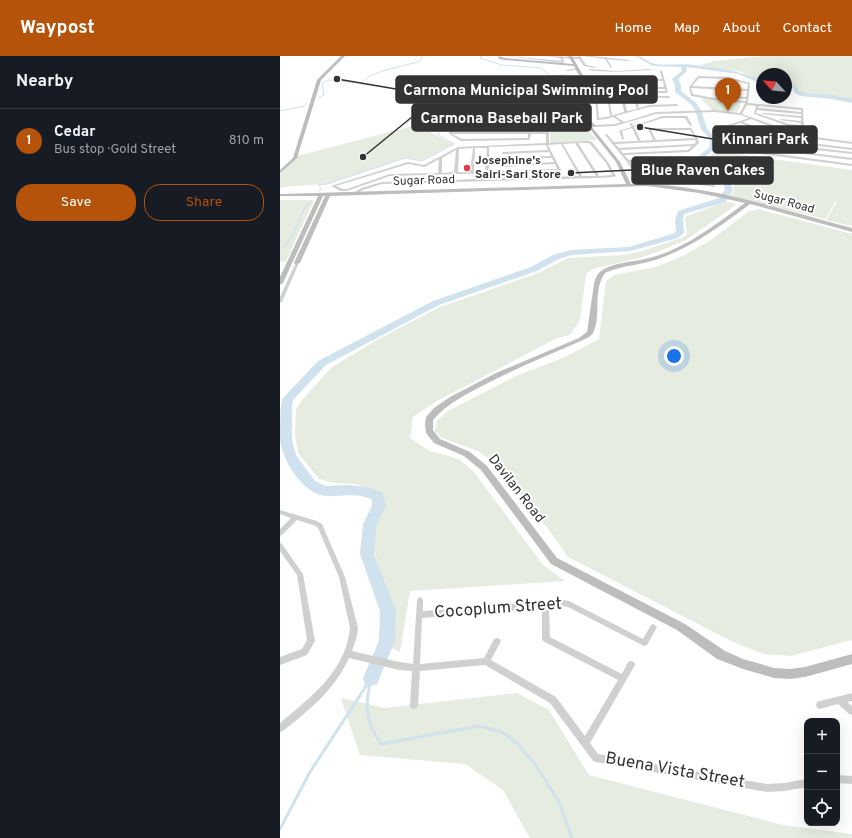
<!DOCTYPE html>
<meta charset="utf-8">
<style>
:root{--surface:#171b24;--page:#20242c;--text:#f1f3f6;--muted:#9ea1a6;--line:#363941;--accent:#b45309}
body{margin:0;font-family:Overpass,sans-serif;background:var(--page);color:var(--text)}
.controls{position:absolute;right:12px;bottom:12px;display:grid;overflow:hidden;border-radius:8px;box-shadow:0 4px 16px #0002}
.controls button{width:36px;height:36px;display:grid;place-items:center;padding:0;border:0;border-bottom:1px solid var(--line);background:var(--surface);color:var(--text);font:20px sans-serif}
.compass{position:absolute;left:476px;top:12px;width:36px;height:36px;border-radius:50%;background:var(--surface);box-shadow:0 4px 16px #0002;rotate:296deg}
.you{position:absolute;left:394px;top:300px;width:14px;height:14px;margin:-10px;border:3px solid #fff;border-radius:50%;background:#1a73e8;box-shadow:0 0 0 6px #1a73e833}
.badge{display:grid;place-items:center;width:26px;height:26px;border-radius:50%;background:var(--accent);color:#fff;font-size:13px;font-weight:700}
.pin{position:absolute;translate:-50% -33px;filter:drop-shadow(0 1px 2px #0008)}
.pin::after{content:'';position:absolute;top:21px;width:14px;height:12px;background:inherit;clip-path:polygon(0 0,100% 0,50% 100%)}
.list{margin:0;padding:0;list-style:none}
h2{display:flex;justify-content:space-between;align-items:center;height:52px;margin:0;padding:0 16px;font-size:17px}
h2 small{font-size:13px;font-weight:400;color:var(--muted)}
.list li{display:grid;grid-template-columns:26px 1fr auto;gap:12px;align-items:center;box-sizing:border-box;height:64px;padding:0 16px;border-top:1px solid var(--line)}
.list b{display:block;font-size:15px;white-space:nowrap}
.list p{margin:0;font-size:13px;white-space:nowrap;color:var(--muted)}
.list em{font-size:13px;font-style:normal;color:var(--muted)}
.actions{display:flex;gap:8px;padding:12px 16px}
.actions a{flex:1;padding:9px 0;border:1px solid var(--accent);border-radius:16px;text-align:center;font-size:14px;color:var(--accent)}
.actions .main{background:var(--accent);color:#fff}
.icon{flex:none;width:22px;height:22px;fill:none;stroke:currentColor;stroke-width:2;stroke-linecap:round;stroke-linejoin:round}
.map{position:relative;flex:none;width:572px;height:782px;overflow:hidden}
header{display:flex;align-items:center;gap:24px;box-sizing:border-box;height:56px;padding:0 20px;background:var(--accent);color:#fff}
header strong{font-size:19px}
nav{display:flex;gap:22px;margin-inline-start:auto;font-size:14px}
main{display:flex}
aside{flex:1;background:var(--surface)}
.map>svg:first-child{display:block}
.green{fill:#e6ecdf}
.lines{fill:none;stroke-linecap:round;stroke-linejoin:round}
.stream-far2{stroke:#cfe2ee;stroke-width:1}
.stream-far1{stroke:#cfe2ee;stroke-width:1.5}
.stream{stroke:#cfe2ee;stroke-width:3}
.river{fill:#cfe2ee;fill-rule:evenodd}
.street{fill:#d0d0d0;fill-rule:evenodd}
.secondary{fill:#bdbdbd;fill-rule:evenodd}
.poi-dot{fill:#e63946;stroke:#fff;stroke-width:1.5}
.labels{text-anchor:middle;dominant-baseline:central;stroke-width:4;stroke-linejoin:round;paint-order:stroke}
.far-poi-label{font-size:12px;font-weight:bold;fill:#333;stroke:#fff;text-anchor:start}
.far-street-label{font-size:12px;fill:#333;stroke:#fff}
.street-label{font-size:14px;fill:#333;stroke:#fff}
.near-street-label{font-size:17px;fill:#333;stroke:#fff}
.leader{fill:none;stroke:#333;stroke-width:1.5}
.callout-dot{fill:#333;stroke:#fff;stroke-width:1.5}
.callout{fill:#333;stroke:#333;stroke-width:1.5}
.callout-label{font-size:15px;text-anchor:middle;font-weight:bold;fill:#fff}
</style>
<header>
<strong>Waypost</strong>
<nav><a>Home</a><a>Map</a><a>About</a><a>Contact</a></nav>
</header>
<main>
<aside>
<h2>Nearby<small></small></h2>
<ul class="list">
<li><span class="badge">1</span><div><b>Cedar</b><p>Bus stop · Gold Street</p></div><em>810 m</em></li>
</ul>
<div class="actions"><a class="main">Save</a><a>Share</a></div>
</aside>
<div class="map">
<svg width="572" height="782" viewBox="0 0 572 782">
<rect width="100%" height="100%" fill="#fff"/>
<!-- green -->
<path class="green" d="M484,0H572V44L552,40L521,37L516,29L506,27V18H482V25L461,16L420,9L434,5Z
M424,42L462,46L457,56L432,54L422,44Z
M137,69L173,88L142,105L125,102L47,128L11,130L0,132V117L17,100Z
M299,70L307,73L317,84L270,88V71Z
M436,95L572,114V170L546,164L557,146L548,134L556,145L545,163L450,140L454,135V122L450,117L442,110L428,102Z
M0,144H34L6,205L0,206Z
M446,145L455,147L456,149L406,184L387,192L363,201L313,213L306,218L300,264L290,279L277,282L157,345L133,361L130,382L150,395L179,403L194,416L263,509L285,525L130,535L120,596L109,591L112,554L94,495L97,467L104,450L103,438L75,428L54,427L39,423L18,397L15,379L16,353L22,344L52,311L97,284L160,251L258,217L288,202L344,199L362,195L401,182L406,180L407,177L405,161Z
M478,153L572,178V584L511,600L484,598L453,586L288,501L272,478L217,409L198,395L162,382L155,375L157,365L166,356L236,320L285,301L319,283L326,225L334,219L376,211L405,199L431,184L469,155Z
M237,637L269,654L309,719L503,769L572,778V782H250L223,734L185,708L80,699L61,642L105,652Z"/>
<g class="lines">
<!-- stream-far2 -->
<path class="stream-far2" d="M201,0L200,2L222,9L261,12L270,20L285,19L286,26L288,27L286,38L263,37L260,40L240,39L230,45L217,58
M38,42L44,39L42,27L48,24L82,27C88,15 127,10 140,5L142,0
M0,55L24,50L27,47
M39,135L41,133L38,129L47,128L125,102L142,105L174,88L157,78L174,66L183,67L199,57L213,58
M25,152L31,145"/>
<!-- stream-far1 -->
<path class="stream-far1" d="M4,191L13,178L25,151"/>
<!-- stream -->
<path class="stream" d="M91,622C85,650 84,663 101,688L199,670L222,676L237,687L255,708L279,746L292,782
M0,773L30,716L90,624"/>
<!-- river -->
<path class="river" d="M355,0C363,0 367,6 375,8C387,10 402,7 415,9C439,11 460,16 482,24V28L458,18L406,11L407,15L398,23L401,29V35L415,46L421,54L427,73L436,83L435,93L423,102L448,119L453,134L445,146L404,158L403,164L404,177L398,182L350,195L291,199L279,203L257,215L159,249L46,309L13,344L12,351V384L16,399L35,425L46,430L69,429L91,432L103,437L104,441L106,450L97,468L94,498L116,555L115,585L97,628L91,630L85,628L83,622L99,585L100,555L80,498L83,468L92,450V444C78,436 61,441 46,440C23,438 2,405 0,383C0,370 0,355 2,343L38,305L153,245L251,211L273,199L291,194L349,191L392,178L396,176L395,164L398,155L439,142L445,134L442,120L416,102L429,92L430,83L421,73L415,54L411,48L395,36V29L392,23L402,15L401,11L373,10Z
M506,26L516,29L519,35L524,37L552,39L572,43V47L552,43L521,40L515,37L512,31L506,30Z"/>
<!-- street -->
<path class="street" d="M227,0L282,5L280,2L264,0L299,1L298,0H300L306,9L316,11L315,12L304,10L299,3L283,2L284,6L283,7Z
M304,0H312L349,4L348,5L327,3L332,11L331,12L325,3Z
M298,12L299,13L287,15L286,14Z
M309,13L338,15L368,13L382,15L388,36L387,37L315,36L316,34L386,35L385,33H315L314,32L315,31H384L383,25L302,23L303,22L382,23L380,15C370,13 362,15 352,15C337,16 323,16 308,14Z
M418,20L448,21L470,27L468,47L523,52L524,76L523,77L522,75L507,73L508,72L521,73V71L508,70L474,58L476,50L467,49L462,58L521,79L572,86V88L519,81L471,63L463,66L515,85L572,92V94L515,87L502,82L469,94L572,108V110L443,93L441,81L434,74L469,62L461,59L435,56L376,58L335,70L314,71L313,70L314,69L335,68L341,66L333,61L327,63L317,64L315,40L316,39L389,40L390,41L389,42L356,41L359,52L369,49L397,48L398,49L397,50L369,51L335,60L344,66L376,56L435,54L460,57L465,47L434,44L411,40L409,31ZM419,22L448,23L468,28L467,33L412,30ZM411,32L467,35L466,41L436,39L435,40L466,43V45L434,42L413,38ZM317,41H327L330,59L331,60L319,62ZM329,41H341L344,56L333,59H332ZM344,41H353L357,53L347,55ZM479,50L521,54V56L478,52ZM477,54L521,58V60L483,57L482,58L521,62V65L501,63L500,64L521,67V69L509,68L476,57ZM460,67L469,70L451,75L447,71ZM471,71L478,73L457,81L453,76ZM444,72L456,82L457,89L459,92L460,91V89L491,78L499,81L466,94L445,91L443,81L437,74ZM480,74L488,77L460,87L459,82Z
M314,27H376L377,28L376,29H313Z
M243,40H292L293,64L291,65V61H269L268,65L267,66H197L196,65C206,56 212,58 225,58L235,45ZM244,42H290V59L228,58L230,56H278L279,55L278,54H231L234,51H278L279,50L278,49H235L238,46H279L280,45L279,44H240ZM208,60H224L225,61L226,60H267L266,64H200L205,61Z
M383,60H407L412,69L410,70L405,62H383L354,71L361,85L373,84L368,72H411L418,83L419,87L409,96L344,99L349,104L388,101V103H387L350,106L353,110L384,108L419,113L433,121L435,131L376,123L375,124L357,121L347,106L325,79L327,78L334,86L358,85L352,72L342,75L344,83L343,84L342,83L339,75L351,71L350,67H352L353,70ZM371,74H410L415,82L376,84ZM415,84L416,86L414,88L339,92L335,88ZM412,90L408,94L343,97L340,94ZM384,110L417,115L427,121L388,115L386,116L388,117L431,123L432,129L376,121L369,111ZM366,111L372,121L359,119L354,112Z
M180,67L182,68L180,70L251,69L252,70L251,76H266L267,70L268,69H304L303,71H269V87L308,85L312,86L328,106L336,120L334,121L318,122L102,128L83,134L75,139L72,138L81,132L102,126L299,120L281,88L268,89L282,116L280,117L278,115L110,120L67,135H61L51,130L128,106L144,109L178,91L266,87V78H251L250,83L249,84L181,85L168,77ZM249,71V76H172L178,72ZM172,78H248V82L182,83ZM295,87L316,120H302L283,88ZM298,87H308L310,88L326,107L332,119L319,120ZM266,89L268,94L223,96L222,97L223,98L269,96L271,100L223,102L221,103L223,104L272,102L274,106L223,109L221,110L223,111L275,108L277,113L209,115V91ZM193,92L190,116H178L179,93ZM195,92H207L205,115L194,116ZM176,94L174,116L162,117V102ZM159,103L158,117L110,118L67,133H63L56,130L128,108L145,111Z
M503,88L572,96V98L502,90V89Z
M492,92L572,102V104L491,94V93Z
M16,206L19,207L2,246L0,247V241Z
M0,454L37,465L42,468L65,521L78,572L77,580L72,595L119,606L133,608L137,544L138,542L140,541L142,542L143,544V555L283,544L289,545L363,583L371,569L373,568L375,569L377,571L367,589L364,590L288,551L283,550L269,551L270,581L342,618L348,606L351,605L354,606L355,609L310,687L318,698L487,728L504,727L527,723V731L504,735L487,736L316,706L313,705L270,647L205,609L140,615L138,649L137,652L134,653L131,652L130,649L132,615L119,614L69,602C53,636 31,652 3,675L0,676V667C31,641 66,615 70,572L59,521L38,472L33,469L17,464L2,479L0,480V473L11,462L0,458ZM262,552V583L263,585L338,624L305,680L276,641L211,604L221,585L220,583L217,582L214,583L204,602L140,608L142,562Z
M0,487L2,488L23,518L35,585L27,599L0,609V601L22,593L27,584L17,519L0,495Z
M572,637V645L567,646L572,650V659L569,658L558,648L540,653L537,652L536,649L537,646L540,645Z
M557,719L572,720V728L557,727Z"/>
<!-- secondary -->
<path class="secondary" d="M61,0H65L41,24L17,102L0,117V114L13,102L37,24Z
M218,0L225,2L293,8L288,0H292L305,23L310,64L316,70L312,71L340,106L351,128C422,126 503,154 572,172V176L470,148C442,169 414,190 381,202C363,209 343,209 325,217C312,235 322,260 313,277C312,280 306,282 303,284C271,298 239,311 208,327C189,337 167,347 153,364V374L160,383L190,396L207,410L277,502L405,568L445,595L463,603L494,612L510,613L525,611L572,598V608L525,621L510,623L494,622L463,613L437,603L397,574L271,508L201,414L184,400L154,387L146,377L145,368L146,361L154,352L170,341L216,317L299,282L307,276L314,228C315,223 317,218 321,215C333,206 355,206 369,202C405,193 435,169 465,147L419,137L367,130L50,140L20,207L15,208L14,207L45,140H43L3,227L0,229V221L38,140H0V138L346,128L336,106L309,72L301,70L304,67L308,66L306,64L301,23L294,10L225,4L219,3Z"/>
</g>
<!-- markers -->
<circle class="poi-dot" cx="187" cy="112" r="4"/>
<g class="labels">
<!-- far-poi labels -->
<g class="far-poi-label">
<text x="195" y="105">Josephine's<tspan x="195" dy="14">Sairi-Sari Store</tspan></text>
</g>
<!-- far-street labels -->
<g class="far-street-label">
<text transform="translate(144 125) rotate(-2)">Sugar Road</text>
<text transform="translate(504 146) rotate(15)">Sugar Road</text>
</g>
<!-- street labels -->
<g class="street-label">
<text transform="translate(236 433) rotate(52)">Davilan Road</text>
</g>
<!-- near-street labels -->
<g class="near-street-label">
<text transform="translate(218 553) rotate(-4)">Cocoplum Street</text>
<text transform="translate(395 715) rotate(10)">Buena Vista Street</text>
</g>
</g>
<!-- callouts -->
<path class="leader" d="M57 23L116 33M83 101L132 61M360 71L433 83M291 117L352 114"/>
<g class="callout-dot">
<circle cx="57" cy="23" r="4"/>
<circle cx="83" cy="101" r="4"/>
<circle cx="360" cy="71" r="4"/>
<circle cx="291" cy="117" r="4"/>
</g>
<g class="callout">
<rect x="116" y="20" width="261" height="27" rx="4"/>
<rect x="132" y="48" width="179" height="27" rx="4"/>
<rect x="433" y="70" width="104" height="27" rx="4"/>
<rect x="352" y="101" width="141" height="27" rx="4"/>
</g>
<g class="callout-label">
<text x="246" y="39">Carmona Municipal Swimming Pool</text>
<text x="222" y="67">Carmona Baseball Park</text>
<text x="485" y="88">Kinnari Park</text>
<text x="423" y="119">Blue Raven Cakes</text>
</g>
</svg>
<div class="controls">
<button>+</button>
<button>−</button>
<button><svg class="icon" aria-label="locate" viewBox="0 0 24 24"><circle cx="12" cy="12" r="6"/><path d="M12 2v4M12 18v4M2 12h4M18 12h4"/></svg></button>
</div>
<svg class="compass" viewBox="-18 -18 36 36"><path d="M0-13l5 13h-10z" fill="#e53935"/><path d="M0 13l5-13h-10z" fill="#9ea1a6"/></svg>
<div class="you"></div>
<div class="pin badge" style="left:448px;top:55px">1</div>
</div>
</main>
